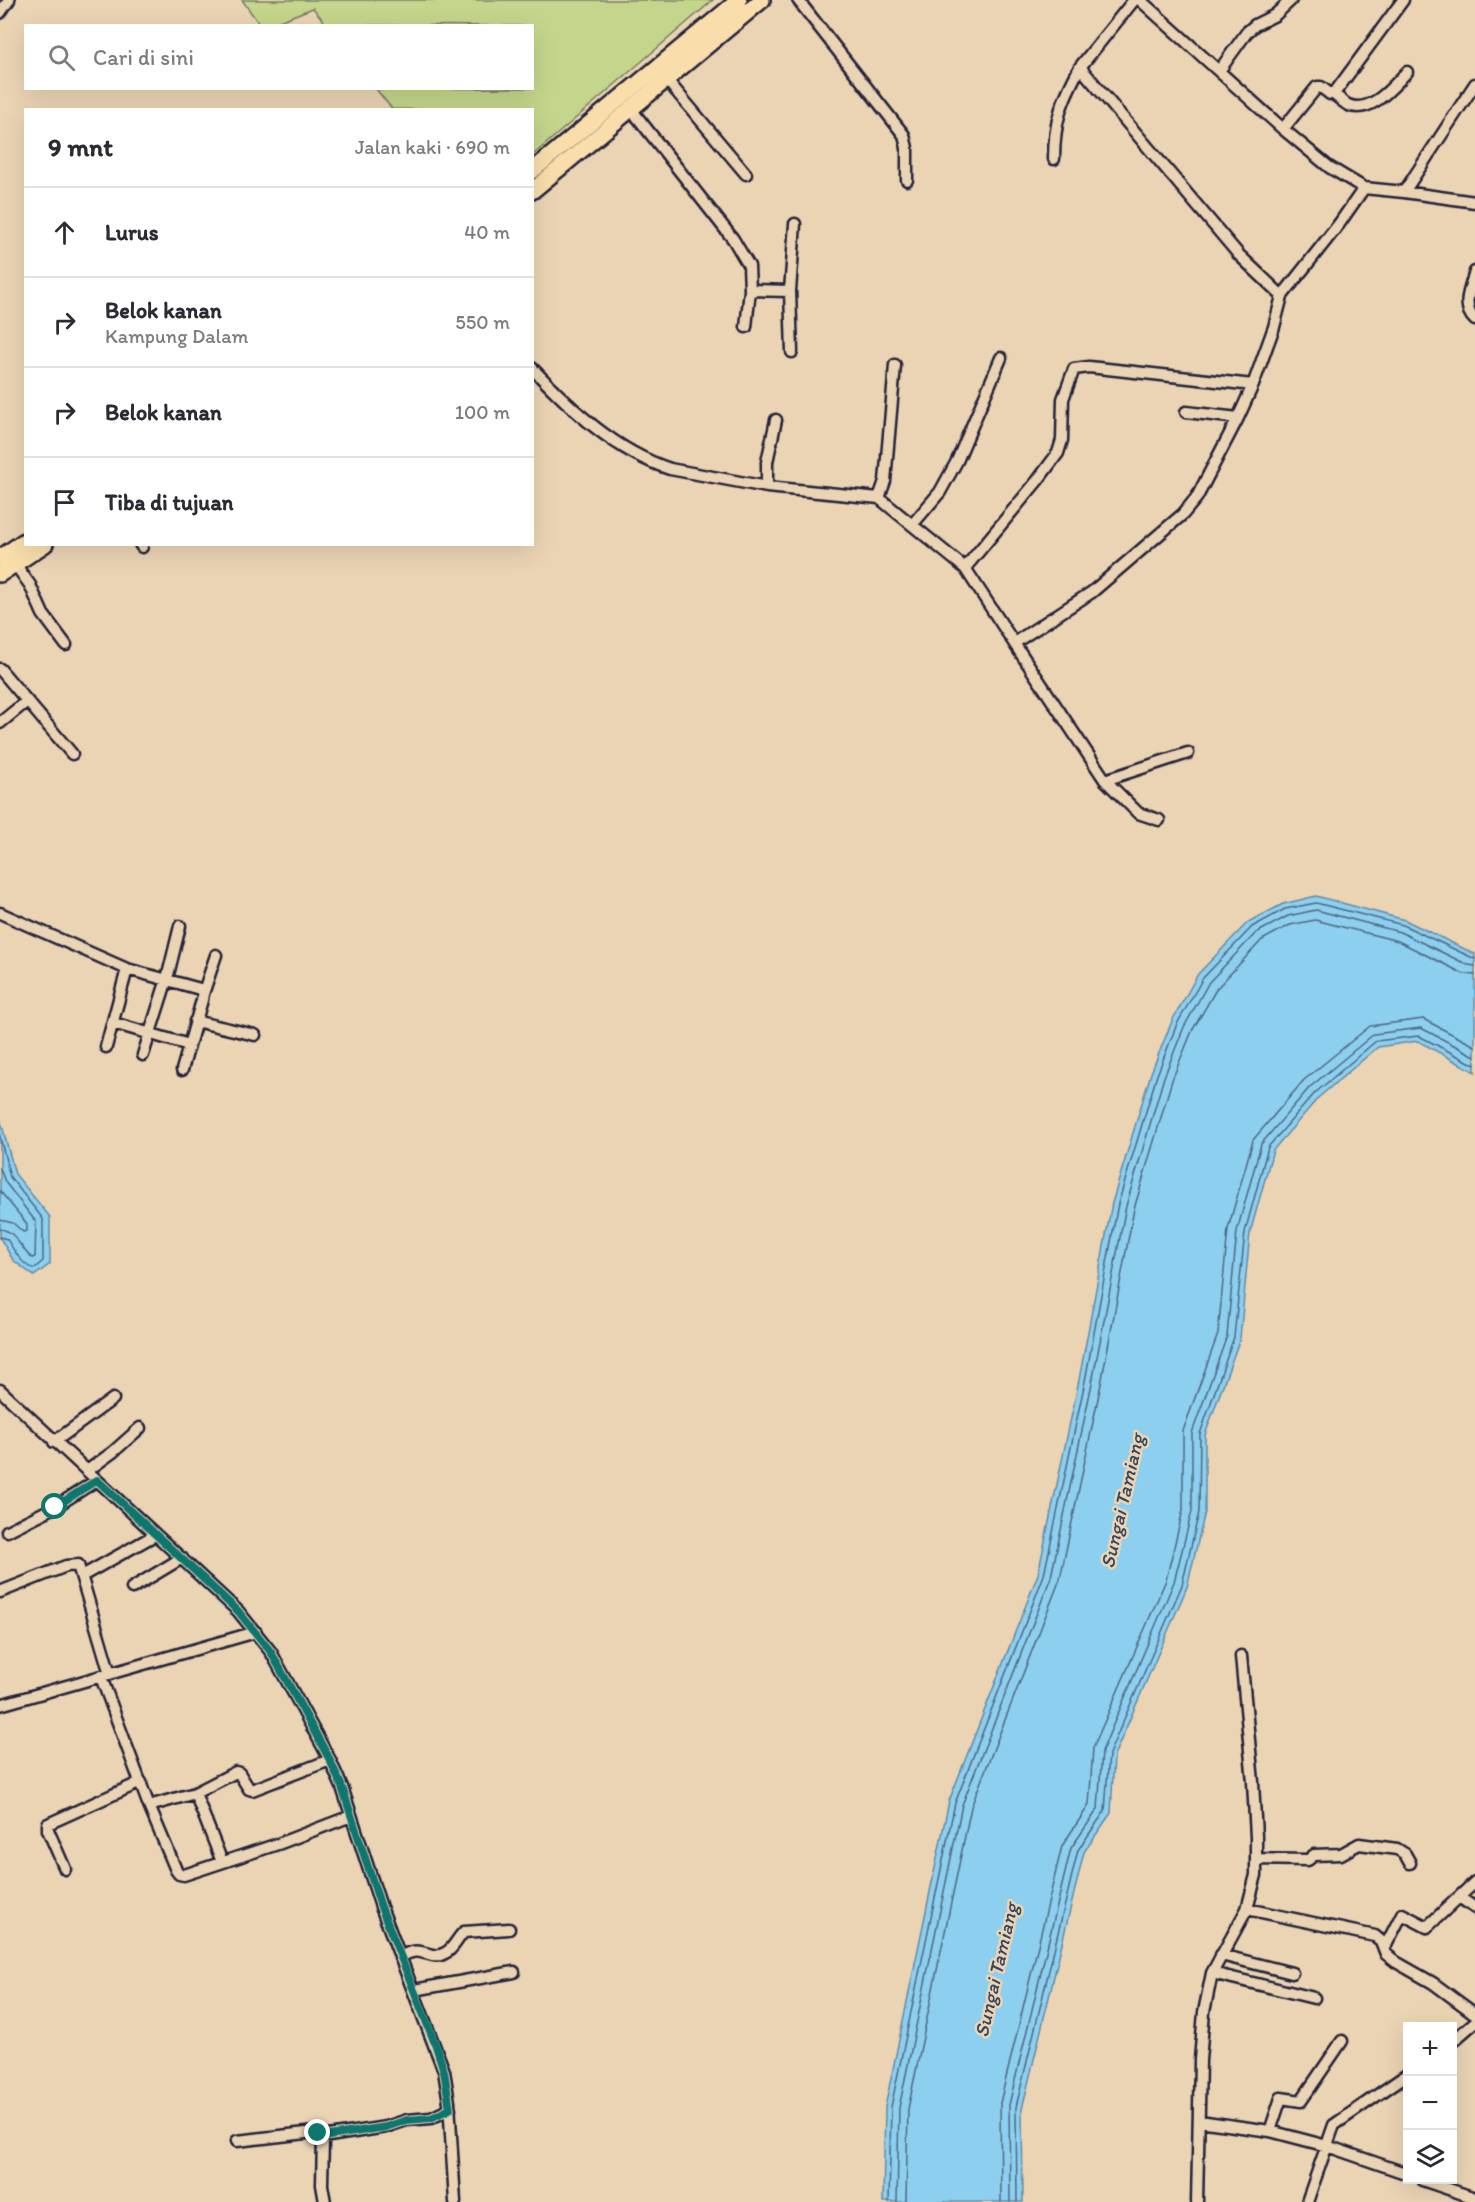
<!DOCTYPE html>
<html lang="id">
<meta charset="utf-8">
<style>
:root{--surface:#fff;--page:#f7f7f7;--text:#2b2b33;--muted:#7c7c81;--line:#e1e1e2}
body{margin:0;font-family:Itim,sans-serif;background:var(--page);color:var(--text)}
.controls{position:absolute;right:18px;bottom:18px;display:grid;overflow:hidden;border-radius:0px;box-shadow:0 6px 24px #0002}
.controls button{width:54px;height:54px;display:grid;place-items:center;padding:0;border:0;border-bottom:2px solid var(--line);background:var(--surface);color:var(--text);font:30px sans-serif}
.stop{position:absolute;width:18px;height:18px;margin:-14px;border:4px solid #0f766e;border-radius:50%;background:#fff}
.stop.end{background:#0f766e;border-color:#fff;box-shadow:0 2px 6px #0008}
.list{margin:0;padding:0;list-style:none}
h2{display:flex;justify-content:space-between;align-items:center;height:78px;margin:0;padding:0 24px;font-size:26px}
h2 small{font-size:20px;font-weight:400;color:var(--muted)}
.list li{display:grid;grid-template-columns:39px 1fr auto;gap:18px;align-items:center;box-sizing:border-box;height:90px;padding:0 24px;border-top:2px solid var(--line)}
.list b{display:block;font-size:22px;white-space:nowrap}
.list p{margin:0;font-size:20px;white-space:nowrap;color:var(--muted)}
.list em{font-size:20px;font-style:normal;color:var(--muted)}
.icon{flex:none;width:33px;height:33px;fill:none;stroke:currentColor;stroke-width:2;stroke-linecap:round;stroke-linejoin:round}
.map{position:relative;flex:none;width:1475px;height:2202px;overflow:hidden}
.search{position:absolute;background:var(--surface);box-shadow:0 6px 24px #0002;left:24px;top:24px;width:510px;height:66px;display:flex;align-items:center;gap:15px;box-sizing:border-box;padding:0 21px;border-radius:0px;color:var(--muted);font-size:22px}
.panel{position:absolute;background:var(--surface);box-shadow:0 6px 24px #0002;left:24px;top:108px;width:510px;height:438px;border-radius:0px}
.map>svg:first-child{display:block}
.pitch{fill:#c4d68b;stroke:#737c63;stroke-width:1.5}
.water{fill:#8dcfee;stroke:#628aa6;stroke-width:1.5}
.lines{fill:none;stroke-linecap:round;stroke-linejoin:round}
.shore{stroke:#4d6783;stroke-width:1.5}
.minor-casing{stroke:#22223b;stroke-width:15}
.highway-casing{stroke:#22223b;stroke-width:20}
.minor{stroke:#ebd4b4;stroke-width:10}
.highway{stroke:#f9deab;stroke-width:15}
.route{stroke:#0f766e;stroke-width:8}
.labels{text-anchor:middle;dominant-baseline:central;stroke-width:5;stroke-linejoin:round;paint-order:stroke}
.water-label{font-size:20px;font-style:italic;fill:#37455f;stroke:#ebd4b4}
</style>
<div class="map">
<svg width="1475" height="2202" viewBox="0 0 1475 2202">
<rect width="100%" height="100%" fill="#ebd4b4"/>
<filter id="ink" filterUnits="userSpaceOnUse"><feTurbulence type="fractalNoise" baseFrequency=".0167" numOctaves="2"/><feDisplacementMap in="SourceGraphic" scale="12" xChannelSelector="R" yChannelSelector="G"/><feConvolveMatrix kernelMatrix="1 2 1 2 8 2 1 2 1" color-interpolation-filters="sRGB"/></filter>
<g filter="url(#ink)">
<!-- pitch -->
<path class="pitch" d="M242,0H713L533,155L532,110L392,109L376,89L532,88V26L327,25L313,8L269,25H260Z"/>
<!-- water -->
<path class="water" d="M1316,896L1405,920L1475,954V1072L1418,1041L1378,1047L1319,1097L1273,1150L1250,1233L1240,1338L1205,1435V1512L1187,1587L1114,1756L1111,1813L1084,1852L1022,2109L1023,2202H883L885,2107L949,1801L1038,1574L1079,1380L1112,1203L1151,1073L1172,1021L1198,974L1248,922L1283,904Z
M0,1118L15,1174L50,1217V1264L34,1276L13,1260L0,1238Z"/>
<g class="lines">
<!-- shore -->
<path class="shore" d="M0,1137L10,1177L43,1219V1261C43,1261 36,1267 35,1268C25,1270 11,1246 7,1239L0,1237
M0,1168L5,1182L36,1222L35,1257L32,1258C18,1247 17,1231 0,1229
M0,1191L27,1224V1231L23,1232L13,1223L0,1220
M889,2202L891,2107L955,1803L1044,1575L1085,1381L1118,1204L1157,1075L1177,1024L1203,978L1252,927L1285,909L1316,903L1403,925L1475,959
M897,2202L899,2108L962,1805L1051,1577L1092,1383L1126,1206L1164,1077L1184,1027L1209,982L1256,933L1288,916L1316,910L1400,932L1468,965L1475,966
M906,2202L908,2109L971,1807L1060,1579L1101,1384L1134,1209L1172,1080L1192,1031L1217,988L1262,940L1290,925L1315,920L1398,941L1464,974L1475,975
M1001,2202L1000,2103L1062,1846L1089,1805L1093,1748L1166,1580L1183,1510V1431L1218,1334L1228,1229L1253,1140L1304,1080L1370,1026L1423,1019L1475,1046
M1010,2202L1009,2105L1071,1848L1098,1809L1102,1751L1174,1582L1192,1511V1433L1227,1336L1237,1231L1261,1144L1310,1087L1374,1034L1421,1028L1475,1056
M1017,2202L1016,2107L1078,1850L1105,1811L1109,1754L1182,1585L1199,1512L1200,1434L1234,1337L1245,1232L1268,1147L1315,1093L1376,1041L1419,1036L1475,1065"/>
<!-- minor casing -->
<g class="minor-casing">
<path id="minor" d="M798,0L904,135L907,148V180
M1134,0L1080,67L1239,255L1282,296
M0,13L9,0
M1219,71L1247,32L1255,25L1275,15L1291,0
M666,79L746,174
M1333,94C1338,97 1343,102 1348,105C1371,115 1393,86 1407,72
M631,109L733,239L749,266L750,290L746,327
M1283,129L1317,87H1321L1330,94L1336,91L1403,0
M1054,159C1054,120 1062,101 1080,67
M1364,188L1404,192L1475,202
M1404,192L1475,84
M1475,272C1470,288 1461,307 1475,320
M750,290L790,291
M792,352L790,291L795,224
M532,368C572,410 615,451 670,469L767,487L879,498L965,568L1014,643L1092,592L1183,514L1197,497L1238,418L1253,385L1274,327L1282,296L1339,224L1364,188L1329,167L1283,129L1140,0
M1186,412L1238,418
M767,487V462L776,420
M879,498L885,481L895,365
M912,525L940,492L957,461L1001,358
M140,544L142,547
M15,564L30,585L43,614L66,645
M965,568L1038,480L1058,453L1062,440L1063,399L1074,369L1089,367L1253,385
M1014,643L1105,780L1138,813L1159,820
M0,669L72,754
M0,723L27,701
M1105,780L1188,753
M0,913L127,969L200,989L203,994L202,1000L182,1070
M203,994L216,955
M195,1021L255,1035
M113,1023L189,1045
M106,1047L127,969
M143,1055L167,979L180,926
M0,1390L238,1611L271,1652L330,1760L342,1787L381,1907L444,2071L449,2102L455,2202
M54,1442L113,1399
M87,1471L113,1452L140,1428
M7,1531L55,1507L97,1480
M82,1576L155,1535
M132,1588L182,1558
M0,1592L66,1566L78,1565L110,1674
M101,1677L149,1806L195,1793L236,1772L239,1773L249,1789L252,1790L330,1760
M0,1705L256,1632
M195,1793L222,1862
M149,1806L176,1870L179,1874L184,1875L278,1844L351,1816
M1256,1859L1308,1860L1314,1855L1341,1854L1359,1844L1397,1849L1405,1854L1410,1863
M65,1869L48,1830V1824L141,1782
M1459,1897L1475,1908
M1247,1909L1375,1936L1381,1941L1386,1954L1396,1962L1433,1983L1475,2014
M1384,1949L1402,1914L1427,1927L1475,1882
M1221,1955L1292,1973
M400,1958C421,1942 430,1962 445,1953C454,1949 457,1938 464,1932L509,1929
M1212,1973L1314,1998
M414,1990L514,1972
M1452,2042L1475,2022
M1199,2121L1270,2131L1327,2146L1408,2174
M1270,2131L1281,2098L1301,2101L1342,2041
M323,2137L386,2127L407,2120L431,2118L450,2109
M237,2141L315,2132L323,2137L322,2185L325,2202
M1422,2180L1475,2198
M1197,2202L1200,2060L1204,2012L1212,1973L1247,1909L1256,1875V1837L1253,1782L1241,1656
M1307,2202L1334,2125L1408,2074"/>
</g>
<!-- highway casing -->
<g class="highway-casing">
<path id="highway" d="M532,171L739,0
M532,191L762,0
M0,558L26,540
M0,574L45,544"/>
</g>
<!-- minor -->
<use href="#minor" class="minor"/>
<!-- highway -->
<use href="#highway" class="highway"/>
</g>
</g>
<g class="lines" filter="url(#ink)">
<!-- route -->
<path class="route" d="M55,1507L97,1480L238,1611L271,1652L330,1760L342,1787L381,1907L436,2046L444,2071L450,2109L431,2118L407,2120L386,2127L323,2137L318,2133"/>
</g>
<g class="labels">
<!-- water labels -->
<g class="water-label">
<text transform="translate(1122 1501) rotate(-77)">Sungai Tamiang</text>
<text transform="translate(996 1970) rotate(-77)">Sungai Tamiang</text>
</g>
</g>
</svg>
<div class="controls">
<button>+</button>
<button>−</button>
<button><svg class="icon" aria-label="layers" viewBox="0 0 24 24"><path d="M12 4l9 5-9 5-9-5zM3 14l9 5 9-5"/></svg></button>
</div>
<div class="stop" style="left:55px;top:1507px"></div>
<div class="stop end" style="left:318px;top:2133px"></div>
<div class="search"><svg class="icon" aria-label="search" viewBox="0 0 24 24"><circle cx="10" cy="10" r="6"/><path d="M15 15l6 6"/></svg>Cari di sini</div>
<section class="panel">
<h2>9 mnt<small>Jalan kaki · 690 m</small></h2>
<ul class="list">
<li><svg class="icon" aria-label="ahead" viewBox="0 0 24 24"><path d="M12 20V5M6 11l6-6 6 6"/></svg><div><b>Lurus</b></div><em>40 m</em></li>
<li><svg class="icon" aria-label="right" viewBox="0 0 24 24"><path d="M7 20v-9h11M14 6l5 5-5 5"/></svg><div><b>Belok kanan</b><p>Kampung Dalam</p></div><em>550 m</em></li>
<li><svg class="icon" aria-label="right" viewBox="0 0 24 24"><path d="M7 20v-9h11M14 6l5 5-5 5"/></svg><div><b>Belok kanan</b></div><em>100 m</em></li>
<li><svg class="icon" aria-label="arrive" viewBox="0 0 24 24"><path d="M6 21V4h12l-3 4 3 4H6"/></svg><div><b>Tiba di tujuan</b></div></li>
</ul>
</section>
</div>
